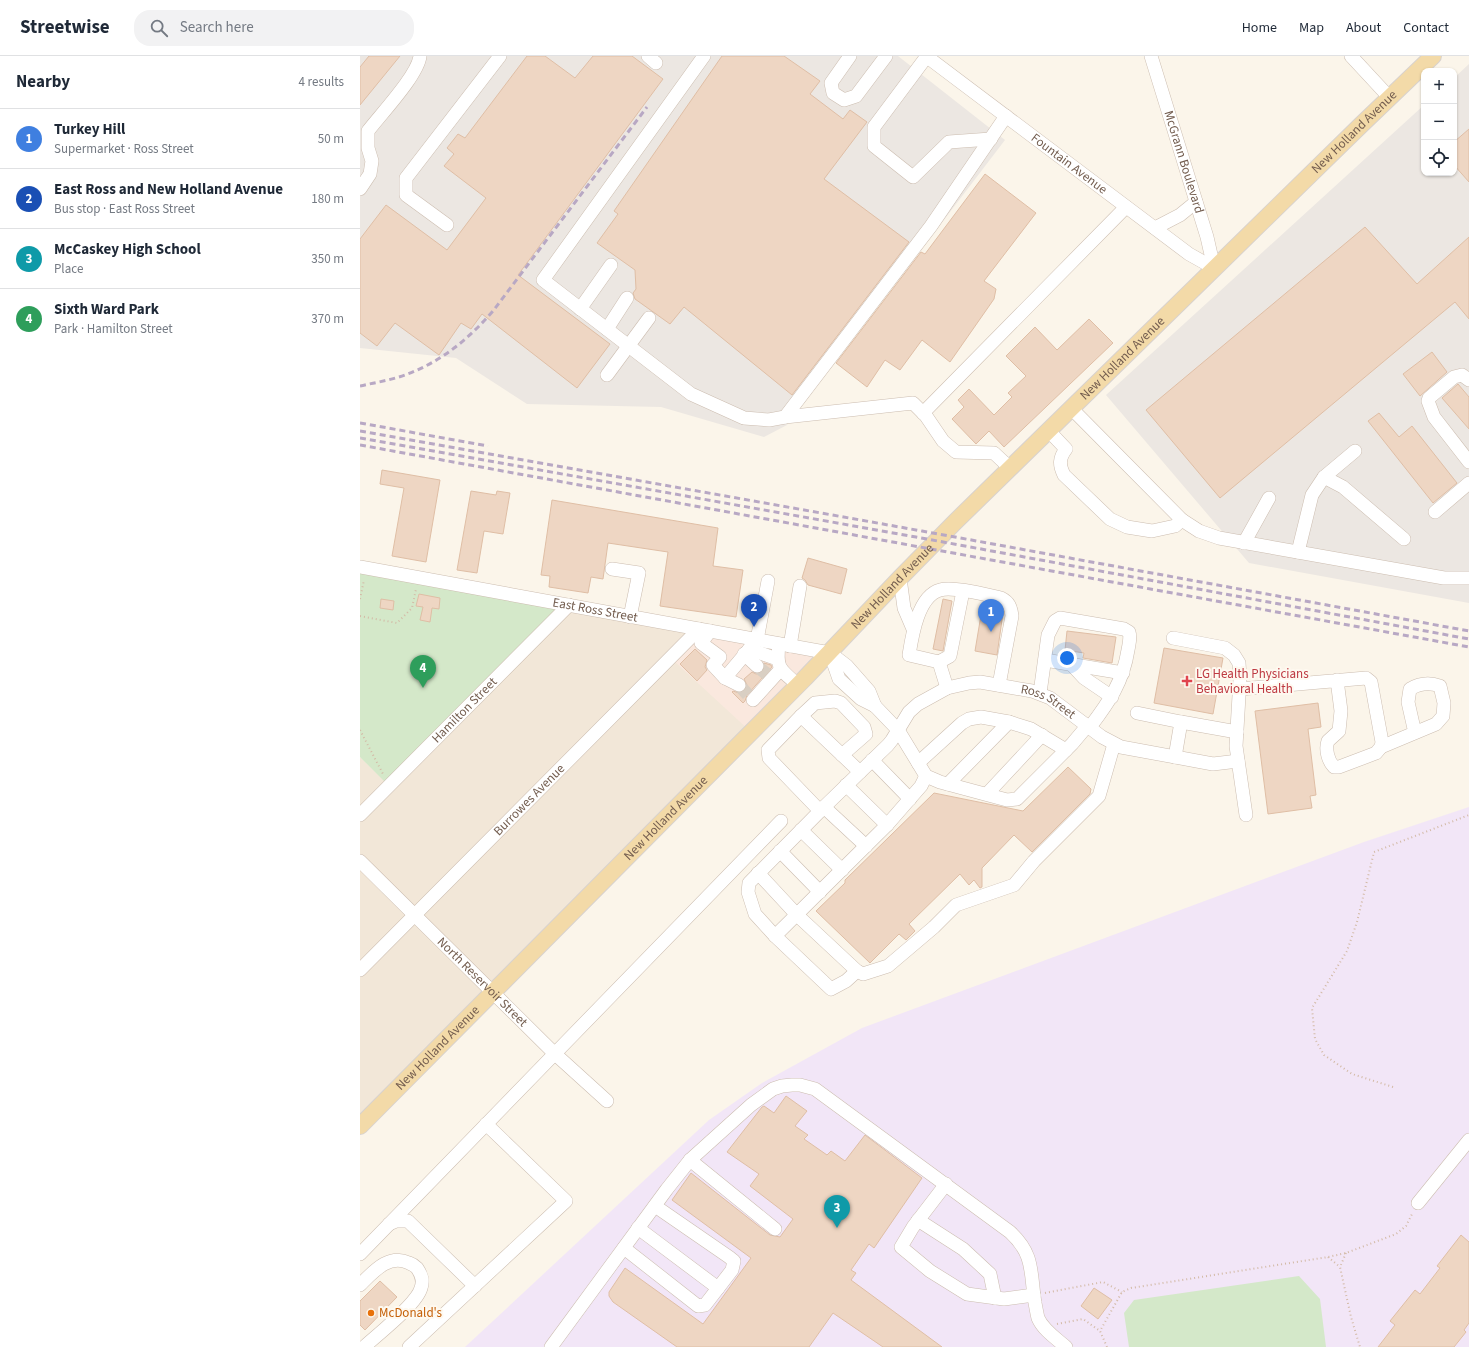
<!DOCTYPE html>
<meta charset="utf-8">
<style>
:root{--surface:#fff;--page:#f2f2f3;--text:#1f2937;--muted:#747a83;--line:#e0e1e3;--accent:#0b8043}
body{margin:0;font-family:"Source Sans 3",sans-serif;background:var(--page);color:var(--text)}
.controls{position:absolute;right:12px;top:12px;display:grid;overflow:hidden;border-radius:8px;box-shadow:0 1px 3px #0004}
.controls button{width:36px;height:36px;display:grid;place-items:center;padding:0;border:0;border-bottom:1px solid var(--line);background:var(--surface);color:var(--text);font:20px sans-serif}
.you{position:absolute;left:707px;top:602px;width:14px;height:14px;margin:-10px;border:3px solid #fff;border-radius:50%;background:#1a73e8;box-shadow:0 0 0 6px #1a73e833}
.badge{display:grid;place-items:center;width:26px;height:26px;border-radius:50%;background:var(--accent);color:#fff;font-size:13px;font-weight:700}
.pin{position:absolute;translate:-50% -33px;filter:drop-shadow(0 1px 2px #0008)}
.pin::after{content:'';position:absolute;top:21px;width:14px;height:12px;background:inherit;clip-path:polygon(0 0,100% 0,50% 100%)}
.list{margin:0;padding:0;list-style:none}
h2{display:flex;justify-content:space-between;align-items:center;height:52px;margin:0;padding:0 16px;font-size:17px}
h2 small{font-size:13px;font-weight:400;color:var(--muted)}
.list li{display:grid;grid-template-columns:26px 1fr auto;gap:12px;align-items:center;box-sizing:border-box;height:60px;padding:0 16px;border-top:1px solid var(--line)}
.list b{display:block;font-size:15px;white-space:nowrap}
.list p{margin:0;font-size:13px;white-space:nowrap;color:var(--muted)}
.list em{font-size:13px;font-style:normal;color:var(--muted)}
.icon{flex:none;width:22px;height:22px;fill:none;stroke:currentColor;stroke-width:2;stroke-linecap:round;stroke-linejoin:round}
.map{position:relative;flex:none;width:1109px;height:1291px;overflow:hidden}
header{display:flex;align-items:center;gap:24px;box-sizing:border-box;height:56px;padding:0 20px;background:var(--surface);border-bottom:1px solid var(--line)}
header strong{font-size:19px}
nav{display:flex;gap:22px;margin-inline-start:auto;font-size:14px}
.search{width:280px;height:36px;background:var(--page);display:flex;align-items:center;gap:10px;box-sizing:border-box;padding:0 14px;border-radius:16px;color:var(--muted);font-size:15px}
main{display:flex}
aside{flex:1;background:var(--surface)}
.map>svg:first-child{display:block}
.residential{fill:#f2e7d8}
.commercial{fill:#fae8de}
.industrial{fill:#ece7e2}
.education{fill:#f2e6f7}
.green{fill:#d4e8c9}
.building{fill:#eed6c3;stroke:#dfbea5}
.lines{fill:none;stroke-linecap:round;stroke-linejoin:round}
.minor-tunnel{stroke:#d9cfc3;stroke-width:13;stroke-dasharray:13 6;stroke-linecap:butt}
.minor-casing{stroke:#ccbdb0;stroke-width:14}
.major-casing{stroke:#d8d2ce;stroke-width:18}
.path{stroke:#d3baa6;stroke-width:2;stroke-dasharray:1 3;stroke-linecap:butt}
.minor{stroke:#fff;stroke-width:13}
.major{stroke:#f3daa8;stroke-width:16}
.rail{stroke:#b8a8c4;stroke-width:3;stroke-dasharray:6 4;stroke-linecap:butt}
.health-dot{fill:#e0444e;stroke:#fef9f0;stroke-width:1.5}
.food-dot{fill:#e8710a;stroke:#fef9f0;stroke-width:1.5}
.labels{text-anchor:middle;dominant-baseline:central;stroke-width:4;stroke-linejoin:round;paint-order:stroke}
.street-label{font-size:13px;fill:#735d4f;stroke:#fef9f0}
.health-label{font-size:13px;fill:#be3a42;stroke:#fef9f0;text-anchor:start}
.food-label{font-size:13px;fill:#c56008;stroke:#fef9f0;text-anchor:start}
</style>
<header>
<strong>Streetwise</strong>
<div class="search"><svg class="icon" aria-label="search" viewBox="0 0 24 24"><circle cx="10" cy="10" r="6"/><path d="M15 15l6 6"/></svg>Search here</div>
<nav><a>Home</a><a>Map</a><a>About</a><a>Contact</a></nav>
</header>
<main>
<aside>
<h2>Nearby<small>4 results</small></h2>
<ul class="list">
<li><span class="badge" style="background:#3f7fe0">1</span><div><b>Turkey Hill</b><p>Supermarket · Ross Street</p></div><em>50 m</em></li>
<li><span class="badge" style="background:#1a4fb4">2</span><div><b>East Ross and New Holland Avenue</b><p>Bus stop · East Ross Street</p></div><em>180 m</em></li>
<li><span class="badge" style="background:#0f9aa8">3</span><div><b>McCaskey High School</b><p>Place</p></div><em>350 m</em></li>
<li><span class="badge" style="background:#2e9e5b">4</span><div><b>Sixth Ward Park</b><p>Park · Hamilton Street</p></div><em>370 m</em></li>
</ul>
</aside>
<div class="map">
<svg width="1109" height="1291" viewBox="0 0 1109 1291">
<rect width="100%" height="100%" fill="#fbf5ea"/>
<!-- residential -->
<path class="residential" d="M209,549L339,573L391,676L0,1070V701L29,729Z"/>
<!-- commercial -->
<path class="commercial" d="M339,573L470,597L391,676L314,605Z"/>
<!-- industrial -->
<path class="industrial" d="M0,0H538L645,84L427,369L404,381L301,351L167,348L96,302L0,292Z
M1109,8V547L889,507L746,339L1064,49V117H1094V22Z"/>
<!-- education -->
<path class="education" d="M1109,751V1291H105L349,1064L402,1027L502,972L1004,786Z"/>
<!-- green -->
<path class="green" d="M0,511L209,549L29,730L0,701Z
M939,1220L960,1243L966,1291H769L764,1257L774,1244Z"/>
<!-- building -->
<path class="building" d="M9,0H40L0,49V11Z
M167,0H185L215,22L233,0H272L303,23L158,219L250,288L217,332L122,258L111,273L101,267L79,299L35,267L17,290L0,277V183L26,149L87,194L126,142L84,110L94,98L87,92L98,78L105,82Z
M362,0H424L460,25L450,38L483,63L490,54L507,66L464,123L549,186L432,339L324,251L310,268L275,243L273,237L276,233L275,214L237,187L258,158L254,155Z
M1109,73V126L1094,109V86Z
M625,118L676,157L624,225L636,233L634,243L590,306L562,284L540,314L525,304L507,331L476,307L561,196L565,198Z
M1005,171L1057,228L1109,181V263L1095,246L860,442L786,354Z
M729,263L753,287L644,391L629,375L616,388L592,363L604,351L598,344L609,333L634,359L652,341L648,337L666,320L646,300L675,271L697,294Z
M1072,296L1087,316L1060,340L1043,318Z
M1098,328L1109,341V373L1082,342Z
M1019,357L1039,381L1052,370L1097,427L1073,447L1008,365Z
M22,414L80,424L66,506L32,500L44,432L20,428Z
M111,435L136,439L137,435L150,437L143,478L124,475L117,517L97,514Z
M192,444L358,472L353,510L383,514L376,561L300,550L308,496L248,487L243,523L231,521L228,537L189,531L190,520L181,519Z
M448,502L487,513L481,538L448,529L445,524L442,522Z
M59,538L80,542L79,553L72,552L70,566L60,564L63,551L56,550Z
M21,543L34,545L33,554L20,552Z
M583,543L592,545L583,595L573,593Z
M622,553L643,557L637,599L615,595Z
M707,575L756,581L752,607L723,602L724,597L705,594Z
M804,592L863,602L853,658L794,647Z
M335,593L347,604L345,611L347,614L337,625L320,608Z
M404,607L411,609L412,611L387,639L385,645L383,647L372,636L373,635L379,637L384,635L387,629L384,623L392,616L396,618L403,616L405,611Z
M958,647L961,671L948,673L956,739L950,740L952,752L908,758L895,655Z
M708,711L731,733L730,738L672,796L654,779L622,812V831L620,832L614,824L609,829L600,818L549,868L555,875L546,884L539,878L510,907L456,855L485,827V824L574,737L663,755Z
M426,1040L447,1055L435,1070L448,1079L444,1083L467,1099L471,1095L485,1105L505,1079L562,1122L514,1192L509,1188L491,1214L496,1217L491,1224L582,1291H523L473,1257L449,1291H317L253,1246L249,1240V1236L265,1212L343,1268L391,1202L312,1144L331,1117L410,1179L420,1181L433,1163L390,1130L399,1118L367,1096L402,1051L404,1050L414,1057Z
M1101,1179L1109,1186V1267L1104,1274L1106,1276L1094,1291H1018L1035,1269L1030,1265L1055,1234L1060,1238L1080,1212L1077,1210Z
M20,1225L37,1241L5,1274L0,1269V1245Z
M734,1232L752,1244L738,1263L721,1250Z"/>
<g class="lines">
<!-- minor-tunnel -->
<path class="minor-tunnel" d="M397,610L409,620
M379,629L389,640"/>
<!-- minor casing -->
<g class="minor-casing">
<g id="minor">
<path d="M288,0L296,7"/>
<path d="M344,0L183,224L331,338L384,362L409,364L425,361L553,347L566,360L583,385L596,396L634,397L650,412"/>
<path d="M490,0L471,27L473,37L484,44L496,40L526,0"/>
<path id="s1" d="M566,0L829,198L854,212"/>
<path d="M567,0L514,71V90L553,121L589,86L631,83"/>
<path id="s2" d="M791,0L847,181L854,212"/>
<path d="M991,0L1029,41"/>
<path d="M0,133L10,118L12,105L8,92V75C21,58 58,19 60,0"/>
<path d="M87,169L46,139V122L140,0"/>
<path d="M795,172L820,159L836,146"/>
<path d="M220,253L251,209"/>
<path d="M247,273L267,242"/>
<path d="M247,319L289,262"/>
<path d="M1109,324L1102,319L1094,321L1069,342L1068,345L1074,361L1109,406"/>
<path d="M711,352L822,464L839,475L859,482L1084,522H1109"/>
<path d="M563,357L766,151"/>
<path d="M425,361L571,170L646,60"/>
<path d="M688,374L706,393C699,402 699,409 704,419L750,463L767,471L792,475L815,470L822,464"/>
<path d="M964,421L995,395"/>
<path d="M1075,456L1109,427"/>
<path d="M884,487L909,442"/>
<path d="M938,496L952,439L964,421L983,431L1044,483"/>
<path id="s3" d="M0,511L470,597L487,610L509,635L515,650"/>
<path d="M252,513L279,517L270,561"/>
<path d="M540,522L544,552L553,573"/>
<path d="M350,575L341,587L360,601L353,609L365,622L379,629"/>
<path d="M813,582L865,592L874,599L879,607L880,623L876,690L886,759"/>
<path d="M419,588C416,613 420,613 438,629"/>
<path d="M430,590L440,530"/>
<path d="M389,593L417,603"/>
<path d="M470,597L479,623L501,643L515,650L538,674L566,720L580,726L647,744L657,743L712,688L728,669"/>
<path d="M384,598L397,610"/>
<path d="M685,604L763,617"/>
<path d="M579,606L590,600L603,535"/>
<path d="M712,609L724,622L752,641"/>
<path d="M365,622L397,584L408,525"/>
<path d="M587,632L579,606L549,599C552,580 558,540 580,534C593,530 627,539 641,542C649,546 651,551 652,560L639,629"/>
<path d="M880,633C922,629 964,626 1006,622L1011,626L1022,686L1021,691L1016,697L979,711H974C968,705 965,693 968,685L979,675L981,655L977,624"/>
<path d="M680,637L688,579L695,565L700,562L764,573L769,576C771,582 769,588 768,594C763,626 749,646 730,671"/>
<path d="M393,644L421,613"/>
<path d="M777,657L821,666L815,701"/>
<path d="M441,660L455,647L475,645L481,647L504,671L506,678L482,699"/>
<path d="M821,666L877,676"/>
<path d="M1021,691L1076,668L1083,660L1084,647L1080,630C1069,626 1060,627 1050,633L1048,646L1055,677"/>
<path d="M512,704L550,743"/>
<path d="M558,707L602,667L609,663L621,661L649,666L671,673L706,694"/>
<path id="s4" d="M566,720L561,730L527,769L415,880L395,858L388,836L389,827L464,751L528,689L532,684L549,656L558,648L587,632L609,627L620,626L672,635L690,642L742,681L761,691L853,708L878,705"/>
<path d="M588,728L649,666"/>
<path d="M486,729L527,769"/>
<path d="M627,738L682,679"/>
<path d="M464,751L506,790"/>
<path d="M460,755L409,702L408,694L441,660L500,716"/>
<path id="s5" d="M0,759L209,549"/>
<path d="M441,774L482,814"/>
<path d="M420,795L460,836"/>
<path id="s6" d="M0,805L194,997L247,1045"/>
<path d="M398,817L437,859L497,915L503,918L528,910L574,871L596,849L654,829L674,805L739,740L754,688"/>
<path d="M415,880L471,933L486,925L497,915"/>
<path id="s7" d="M0,914L339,573"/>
<path d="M586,1128L553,1171L541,1191L570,1215L607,1238L644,1243L674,1239"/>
<path d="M1058,1147L1109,1084"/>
<path d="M558,1164L603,1193L630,1218L635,1242"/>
<path d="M29,1168L36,1165H48L115,1230"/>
<path d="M278,1172L358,1232"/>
<path d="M415,1173L330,1104L391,1049L413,1033L422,1030L432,1029H440L455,1033L650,1176C675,1199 670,1217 675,1247C676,1252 677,1258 678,1262C683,1274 697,1283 706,1291"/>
<path d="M264,1192L338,1250L345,1249L372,1214L374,1205L369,1201L295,1150"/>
<path d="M0,1198L421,765"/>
<path d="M0,1229C13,1216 29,1197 49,1207C52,1208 54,1209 57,1212C61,1218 64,1224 61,1232C57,1248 17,1279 4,1291"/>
<path d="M49,1291L206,1145L126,1068"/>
<path d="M191,1291L307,1133L330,1104"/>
</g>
</g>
<!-- major casing -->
<g class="major-casing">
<g id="major">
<path id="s8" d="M0,1070L445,622L540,522L595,466L1001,69L1073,0"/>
</g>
</g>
<!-- path -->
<path class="path" d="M0,543L4,524
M0,560L37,567L52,552L56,533
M0,674L23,718
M1033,1031L992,1018L964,999L955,983L952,952L987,895L997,866L1014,796L1109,759
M986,1197L980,1211L991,1261L1000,1291
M968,1201L980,1211
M685,1237L743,1226L762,1236
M697,1268L723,1263L740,1275
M747,1291L740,1275L762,1236L771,1232L968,1201L986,1197L1036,1178L1046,1170L1052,1158"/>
<!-- minor -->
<use href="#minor" class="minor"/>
<!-- major -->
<use href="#major" class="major"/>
<!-- rail -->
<path class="rail" d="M0,330C13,327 26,325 39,321C77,309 107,285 133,255L287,51
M0,367L128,390
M0,375L562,475L1109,575
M0,382L556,481L1109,583
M0,389L1109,591"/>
</g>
<!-- markers -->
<path class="health-dot" d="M825 619h4v4h4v4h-4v4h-4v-4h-4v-4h4z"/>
<circle class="food-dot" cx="11" cy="1257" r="4"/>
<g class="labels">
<!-- street labels -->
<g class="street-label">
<text stroke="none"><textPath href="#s8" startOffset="1406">New Holland Avenue</textPath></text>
<text stroke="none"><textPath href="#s2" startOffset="111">McGrann Boulevard</textPath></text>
<text stroke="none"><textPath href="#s1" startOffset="179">Fountain Avenue</textPath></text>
<text stroke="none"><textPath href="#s8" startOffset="1082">New Holland Avenue</textPath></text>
<text stroke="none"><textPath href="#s8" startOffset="758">New Holland Avenue</textPath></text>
<text stroke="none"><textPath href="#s3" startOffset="239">East Ross Street</textPath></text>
<text stroke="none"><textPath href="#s4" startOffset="668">Ross Street</textPath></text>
<text stroke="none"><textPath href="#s5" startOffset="148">Hamilton Street</textPath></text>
<text stroke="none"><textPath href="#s7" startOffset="240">Burrowes Avenue</textPath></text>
<text stroke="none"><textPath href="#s8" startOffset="434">New Holland Avenue</textPath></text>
<text stroke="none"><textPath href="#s6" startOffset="172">North Reservoir Street</textPath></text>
<text stroke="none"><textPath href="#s8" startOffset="110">New Holland Avenue</textPath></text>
</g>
<!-- health labels -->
<g class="health-label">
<text x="836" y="618">LG Health Physicians<tspan x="836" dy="15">Behavioral Health</tspan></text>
</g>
<!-- food labels -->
<g class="food-label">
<text x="19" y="1257">McDonald's</text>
</g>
</g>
</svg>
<div class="controls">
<button>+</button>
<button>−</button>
<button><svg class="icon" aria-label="locate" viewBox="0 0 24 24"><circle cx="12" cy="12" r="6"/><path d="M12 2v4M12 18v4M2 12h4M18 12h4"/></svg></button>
</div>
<div class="you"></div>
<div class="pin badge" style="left:631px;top:576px;background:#3f7fe0">1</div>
<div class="pin badge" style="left:394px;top:571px;background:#1a4fb4">2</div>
<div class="pin badge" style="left:477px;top:1172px;background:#0f9aa8">3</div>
<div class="pin badge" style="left:63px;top:632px;background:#2e9e5b">4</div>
</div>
</main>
